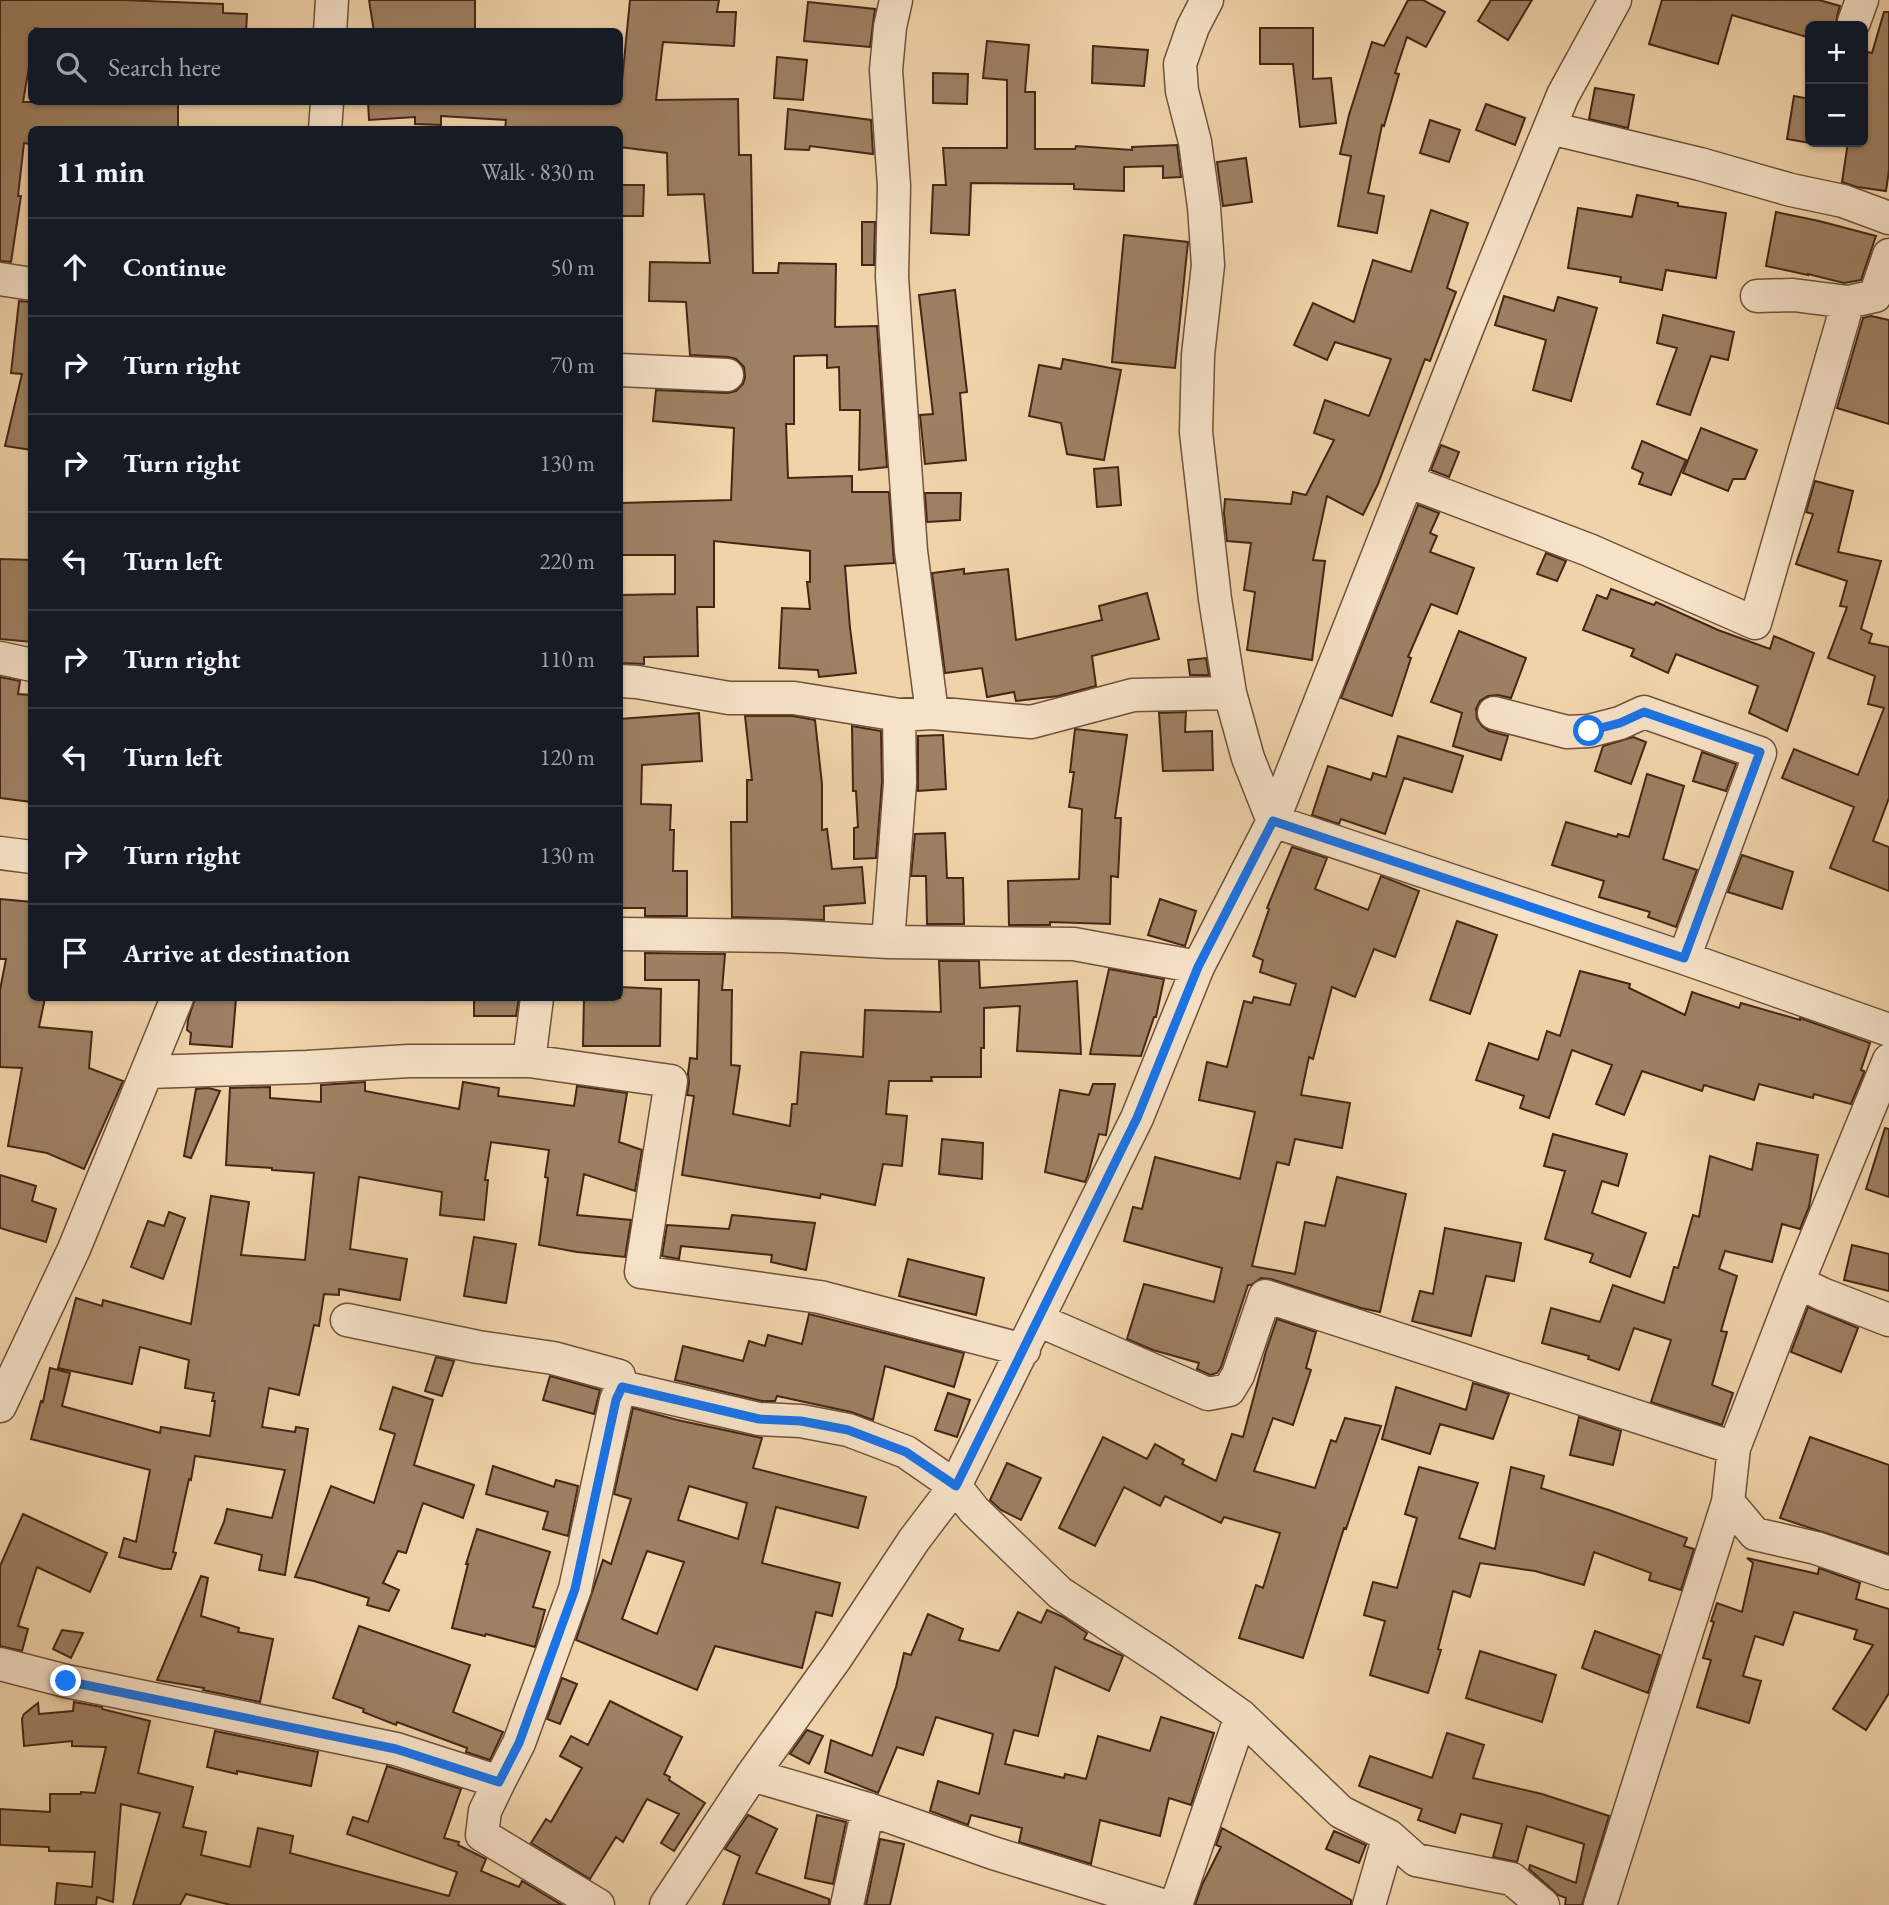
<!DOCTYPE html>
<meta charset="utf-8">
<style>
:root{--surface:#171b24;--page:#242831;--text:#f1f3f6;--muted:#9ea1a6;--line:#363941}
body{margin:0;font-family:"EB Garamond",serif;background:var(--page);color:var(--text)}
.controls{position:absolute;right:21px;top:21px;display:grid;overflow:hidden;border-radius:10px;box-shadow:0 2px 5px #0004}
.controls button{width:63px;height:63px;display:grid;place-items:center;padding:0;border:0;border-bottom:2px solid var(--line);background:var(--surface);color:var(--text);font:35px sans-serif}
.stop{position:absolute;width:21px;height:21px;margin:-16px;border:5px solid #1a73e8;border-radius:50%;background:#fff}
.stop.end{background:#1a73e8;border-color:#fff;box-shadow:0 2px 7px #0008}
.list{margin:0;padding:0;list-style:none}
h2{display:flex;justify-content:space-between;align-items:center;height:91px;margin:0;padding:0 28px;font-size:30px}
h2 small{font-size:23px;font-weight:400;color:var(--muted)}
.list li{display:grid;grid-template-columns:46px 1fr auto;gap:21px;align-items:center;box-sizing:border-box;height:98px;padding:0 28px;border-top:2px solid var(--line)}
.list b{display:block;font-size:26px;white-space:nowrap}
.list em{font-size:23px;font-style:normal;color:var(--muted)}
.icon{flex:none;width:38px;height:38px;fill:none;stroke:currentColor;stroke-width:2;stroke-linecap:round;stroke-linejoin:round}
.map{position:relative;flex:none;width:1889px;height:1905px;overflow:hidden}
.search{position:absolute;background:var(--surface);box-shadow:0 2px 5px #0004;left:28px;top:28px;width:595px;height:77px;display:flex;align-items:center;gap:18px;box-sizing:border-box;padding:0 24px;border-radius:10px;color:var(--muted);font-size:26px}
.panel{position:absolute;background:var(--surface);box-shadow:0 2px 5px #0004;left:28px;top:126px;width:595px;height:875px;border-radius:10px}
.map>svg:first-child{display:block}
.building{fill:#9e8063;stroke:#452616;stroke-width:2;fill-rule:evenodd}
.lines{fill:none;stroke-linecap:round;stroke-linejoin:round}
.minor-casing{stroke:#70513b;stroke-width:35}
.minor{stroke:#f6e2c8;stroke-width:32}
.route{stroke:#1a73e8;stroke-width:9}
</style>
<div class="map">
<svg width="1889" height="1905" viewBox="0 0 1889 1905">
<rect width="100%" height="100%" fill="#f1d3aa"/>
<filter id="stains"><feTurbulence type="fractalNoise" baseFrequency=".00286" numOctaves="4"/><feColorMatrix values="0 0 0 0 .2 0 0 0 0 .09 0 0 0 0 .02 0 0 0 .5 -.17"/></filter>
<radialGradient id="worn" r=".72"><stop offset=".6" stop-color="#630" stop-opacity="0"/><stop offset="1" stop-color="#630" stop-opacity=".3"/></radialGradient>
<!-- building -->
<path class="building" d="M0,0H123L223,4V13L247,14L246,32H64L35,28L34,32H32V49L23,102H178V130H31L30,144L24,143L18,196H21L11,262L0,261Z
M369,0H475V32H374Z
M630,0H719L717,12H736L734,46L663,42L656,100L738,99L739,155H751L753,273H778L779,263L836,264L835,327L877,326L887,467L859,470L860,410H840L839,367L827,368V355L794,356V424H786L788,478L852,476V492H889L894,563L845,566L850,628L856,673L819,677L818,670L779,668L782,608L810,609L807,582H810V551L714,541V607H697L698,656L644,657V664L620,663V595L675,594V555H620V503L731,500L734,428L653,421L656,390L727,393L736,391L743,384L745,377L744,367L736,359L728,357L690,355L686,302L649,301L650,262L710,263L704,194L668,195L667,153L620,147V130H505L506,120L441,116V125L415,124V117L369,120L368,102H620Z
M1408,0H1423L1445,12L1426,47L1407,37L1395,73L1399,74L1384,126L1382,125L1368,193L1384,196L1377,233L1338,226L1351,156L1340,154L1349,115L1372,42L1384,46Z
M1491,0H1532L1508,40L1478,21Z
M1662,0H1819L1840,6L1837,16L1836,26H1810V38L1732,15L1718,64L1649,44Z
M808,2L875,9L870,47L804,41Z
M1884,12H1889V170L1886,191L1857,187L1842,182L1848,142H1863V51L1872,53Z
M1260,28H1313V79L1331,78L1336,123L1300,127L1293,64H1260Z
M987,41L1029,45L1025,92H1035V149H1075L1076,146L1132,150V147L1177,145L1181,177L1163,178V166L1124,167V191L1074,189V184L971,183L969,235L931,233L933,185H946L943,148H1007V80L983,78Z
M1093,46L1148,50L1144,86L1092,83Z
M777,57L807,60L803,100L774,98Z
M933,73L968,74L967,104L933,103Z
M1595,88L1634,95L1628,128L1589,119Z
M1794,96L1810,99V143L1787,139Z
M1486,104L1525,118L1515,145L1476,130Z
M788,109L871,120L873,154L810,146L809,150L785,149Z
M1430,120L1460,130L1449,162L1420,153Z
M1246,158L1252,202L1223,206L1217,162Z
M620,185H644L643,216H620Z
M1637,195L1678,203V206L1726,213L1716,278L1666,270L1662,290L1620,282L1621,277L1568,268L1578,208L1632,217Z
M1431,210L1468,223L1447,288L1456,292L1430,361L1425,359L1378,484L1363,515L1327,496L1313,560L1325,561L1312,660L1247,650L1255,592L1244,590L1251,543L1227,541L1224,513L1225,499L1291,504L1293,492L1306,495L1334,440L1314,433L1325,400L1369,416L1391,359L1335,342L1327,360L1294,345L1313,303L1354,322L1373,260L1411,272Z
M1776,212L1819,221L1876,236L1861,280L1844,283L1808,274V275L1766,266Z
M862,222H875L874,265H862Z
M1124,235L1188,242L1175,368L1112,362Z
M955,290L967,392L960,393L966,460L925,464L920,415L933,414L919,295Z
M1504,296L1554,311L1558,297L1597,308L1571,401L1533,390L1546,340L1495,325Z
M19,301L32,302V450L5,446L22,374L11,373Z
M1663,315L1734,332L1728,360L1711,356L1690,415L1657,404L1677,348L1657,343Z
M1871,316L1889,320V424L1837,408L1863,318Z
M1063,359L1121,370L1104,460L1067,454L1061,423L1029,416L1039,365L1061,369Z
M1701,428L1757,450L1745,479H1733L1728,491L1683,473Z
M1642,441L1686,460L1671,495L1639,484L1643,473L1632,468Z
M1441,445L1459,452L1449,477L1431,470Z
M1118,467L1121,505L1097,507L1094,469Z
M1815,481L1853,491L1838,552L1881,561L1861,629L1872,634L1869,643L1889,647V798L1873,841L1889,847V891L1830,868L1854,807L1782,778L1794,749L1858,775L1884,708L1868,704L1875,676L1828,658L1847,607L1840,606L1847,581L1796,564L1813,514L1806,512Z
M925,493H961L960,520L927,522Z
M1418,505L1439,513L1430,533L1437,536L1430,552L1474,568L1457,614L1431,604L1408,657L1411,658L1392,716L1341,698Z
M1546,553L1566,561L1557,581L1537,574Z
M0,559L32,560V642L0,639Z
M964,569V574L1008,569L1016,640L1102,620L1099,606L1147,593L1159,639L1092,656L1096,686L1058,696L1016,701L1014,692L987,697L982,668L945,673L932,573Z
M1611,589L1654,605L1656,602L1718,630L1770,649L1774,636L1814,653L1787,731L1749,713L1758,686L1676,654L1668,673L1631,656L1634,649L1583,630L1597,595L1607,599Z
M1459,631L1526,658L1511,698L1498,695L1488,696L1480,701L1476,709L1477,719L1482,726L1489,731L1508,736L1501,760L1453,746L1462,713L1431,702Z
M1206,658L1209,675H1190L1188,660Z
M0,677L20,681L18,694L32,695V802L0,798Z
M1186,712L1185,732L1212,731L1213,770L1163,771L1159,713Z
M699,713L702,761L642,765L641,804L671,805L670,830H674L673,871H687V916H645V908H620V719Z
M745,716H793L815,720L822,784V830L827,829L832,869L862,867L865,903L824,906V920L732,917L731,822H747V780H752Z
M852,726L881,731L882,782L876,858L854,859V828L858,827L856,791H853Z
M1075,729L1127,735L1115,818H1121L1118,877L1111,876L1110,924L1050,922V925H1009L1008,881L1079,879L1082,809L1069,807L1074,772H1070Z
M943,735L946,789L918,791V736Z
M1398,736L1463,756L1452,792L1404,778L1385,834L1341,819L1339,824L1312,815L1328,766L1371,780L1373,773L1386,777Z
M1633,737L1646,742L1631,784L1595,771L1603,746Z
M1702,752L1736,764L1726,791L1693,781Z
M1647,774L1684,786L1663,859L1697,870L1676,927L1648,917L1650,912L1599,897L1604,881L1552,865L1566,822L1617,837L1618,834L1629,837Z
M945,833L947,878H963L964,924H927L926,876H911L915,834Z
M1292,847L1327,858L1315,889L1368,910L1381,876L1419,891L1395,957L1374,949L1355,997L1332,987L1313,1059L1309,1057L1301,1095L1350,1103L1342,1148L1295,1139L1289,1165L1277,1162L1252,1266L1295,1274L1305,1222L1325,1226L1337,1177L1406,1194L1380,1312L1361,1308L1271,1279L1261,1278L1251,1285H1248L1221,1367L1217,1373L1210,1375L1197,1369L1199,1363L1153,1350L1127,1339L1144,1284L1214,1302L1222,1268L1124,1241L1133,1207L1142,1209L1155,1157L1240,1179L1255,1112L1199,1100L1207,1062L1227,1067L1244,1001L1252,1003L1254,997L1290,1005L1296,984L1260,972L1263,960L1253,956L1269,909L1267,908Z
M1742,855L1793,872L1782,909L1728,892Z
M0,899L32,902V998H45L39,1027L92,1032L89,1068L123,1081L84,1169L47,1153L8,1146L22,1068L0,1067V990L6,959H0Z
M1160,899L1196,911L1185,946L1148,935Z
M1457,921L1497,935L1470,1014L1430,1000Z
M645,953L725,954L722,990H732L731,1065L740,1066L733,1114L790,1126L792,1104H797L801,1052L863,1057L865,1010L941,1012L939,961H979L980,988L1077,981L1081,1054L1017,1051L1020,1006L984,1008V1048H981V1077H931L932,1081H889L886,1114L907,1116L902,1166L883,1164L875,1205L821,1194L820,1198L682,1175L694,1096L687,1095L689,1083L688,1074L690,1058L697,1059L699,980H645Z
M1109,969L1164,979L1156,1017H1154L1141,1056L1090,1054Z
M1580,971L1630,984L1629,988L1685,1015L1692,992L1739,1008L1741,1003L1800,1020V1018L1870,1043L1861,1070L1864,1071V1073L1851,1104L1814,1094L1813,1098L1759,1084L1754,1100L1704,1085L1702,1091L1642,1071L1624,1115L1596,1104L1612,1065L1572,1050L1549,1118L1520,1108L1524,1096L1476,1080L1489,1043L1538,1060L1547,1031L1560,1036Z
M620,987L661,989L660,1046H583L584,998H620Z
M195,998H236L232,1047L190,1044L191,1033L187,1030L188,1020Z
M474,998H519L516,1016H474Z
M365,1082V1091L459,1109L463,1082L499,1088L498,1096L574,1106L577,1086L627,1093L619,1142L642,1150L635,1191L584,1174L577,1215L631,1220L625,1257L577,1252L539,1245L548,1178L545,1177L549,1150L491,1142L485,1180H488L484,1220L440,1215L442,1192L359,1177L350,1249L407,1259L400,1300L339,1289V1295L324,1294L319,1326L314,1325L299,1395L269,1388L262,1427L295,1432L296,1427L308,1429L285,1575L259,1570L262,1555L215,1543L224,1522L227,1509L272,1518L285,1470L195,1456L191,1480L189,1479L173,1552L176,1553L171,1569H163L119,1557L124,1538L136,1542L150,1470L31,1439L41,1401L43,1402L50,1368L70,1373L62,1406L160,1433L161,1427L210,1436L215,1401H212L214,1393L185,1388L189,1360L140,1347L132,1384L58,1368L76,1298L102,1306L103,1300L191,1324L211,1196L249,1202L241,1255L305,1260L314,1173L272,1170V1168L226,1165L230,1088L270,1087V1098L321,1102V1085Z
M1093,1084H1115L1106,1135L1099,1134L1088,1175L1085,1182L1045,1172L1060,1090L1089,1095Z
M208,1088L220,1091L191,1158L184,1156L196,1089Z
M1885,1128L1889,1129V1197L1866,1189Z
M1553,1134L1627,1154L1618,1186L1602,1181L1592,1213L1646,1233L1630,1277L1590,1262L1593,1254L1545,1239L1565,1171L1544,1166Z
M942,1139L983,1143L982,1179L939,1174Z
M1757,1143L1818,1155L1809,1207L1800,1229L1782,1224L1772,1262L1725,1251L1719,1269L1737,1276L1721,1331L1727,1332L1712,1385L1733,1393L1722,1425L1651,1402L1671,1340L1634,1328L1619,1370L1588,1359L1589,1356L1542,1343L1551,1308L1600,1322L1613,1285L1664,1303L1674,1267L1678,1268L1693,1215L1699,1217L1710,1156L1752,1170Z
M0,1175L36,1186L32,1201L56,1209L46,1242L0,1228Z
M169,1212L185,1218L163,1279L131,1267L148,1221L164,1226Z
M732,1215L815,1223L806,1270L771,1262L772,1255L681,1246L679,1259L662,1256L667,1225L729,1229Z
M1445,1228L1521,1243L1514,1281L1486,1276L1471,1336L1412,1321L1420,1291L1433,1294Z
M474,1237L516,1244L506,1303L464,1296Z
M1852,1245L1889,1254V1291L1844,1280Z
M908,1259L984,1278L976,1315L899,1296Z
M1808,1307L1858,1328L1841,1372L1791,1352Z
M809,1314L964,1353L954,1387L885,1366L873,1420L851,1412L777,1396L775,1401H762L675,1380L683,1346L743,1361L749,1341L765,1346L768,1335L802,1344Z
M1277,1319L1316,1332L1306,1368L1311,1370L1293,1425L1273,1418L1254,1471L1315,1488L1331,1440L1336,1442L1345,1418L1381,1426L1346,1529L1344,1528L1303,1658L1239,1638L1256,1585L1263,1588L1280,1533L1224,1517L1221,1523L1165,1496L1160,1506L1124,1487L1095,1546L1059,1528L1103,1437L1147,1459L1155,1444L1184,1460L1182,1464L1216,1481L1232,1434L1243,1437L1266,1351Z
M436,1357L454,1361L442,1396L425,1391Z
M550,1376L600,1390L594,1414L543,1400Z
M1473,1383L1509,1394L1493,1439L1440,1424L1430,1454L1382,1439L1396,1387L1466,1410Z
M393,1387L433,1400L414,1465L474,1485L463,1518L423,1503L406,1553L398,1551L383,1583L399,1590L389,1611L367,1605L369,1598L314,1581L295,1577L331,1486L374,1503L395,1434L380,1429Z
M948,1393L970,1400L957,1437L935,1430Z
M633,1408L677,1420L762,1438L753,1468L866,1497L858,1528L776,1507L762,1563L840,1583L832,1616L816,1612L802,1668L715,1646L697,1690L576,1640L603,1560L611,1564L631,1499L614,1494ZM689,1486L747,1503L738,1539L678,1520ZM647,1551L684,1562L657,1634L622,1619Z
M1579,1417L1621,1431L1613,1465L1570,1455Z
M1810,1437L1889,1465V1554L1780,1518Z
M1007,1463L1041,1478L1021,1520L1001,1510L990,1500Z
M493,1466L554,1487L556,1480L578,1486L568,1536L543,1529L548,1512L486,1494Z
M1419,1467L1478,1483L1459,1538L1495,1549L1511,1467L1544,1476L1541,1488L1609,1510L1687,1538L1684,1546L1694,1549L1681,1590L1649,1580L1651,1573L1594,1552L1584,1585L1535,1571L1480,1563L1470,1597L1453,1591L1438,1649L1441,1650L1428,1693L1370,1675L1385,1621L1364,1615L1373,1582L1397,1588L1417,1518L1405,1514Z
M23,1514L107,1553L90,1592L37,1567L18,1626L28,1629L22,1651L0,1646V1566Z
M477,1529L550,1552L533,1607L545,1610L535,1647L486,1634L485,1636L452,1628L468,1564H466Z
M1747,1558L1818,1574L1819,1568L1860,1583L1856,1599L1889,1609V1693L1866,1730L1833,1709L1873,1645L1854,1639L1857,1630L1794,1612L1783,1645L1755,1636L1743,1676L1761,1681L1749,1723L1697,1707L1711,1660L1703,1658L1714,1622L1711,1621L1717,1603L1742,1612L1753,1563Z
M201,1576L208,1578L201,1616L239,1628L238,1632L273,1639L260,1702L203,1690L204,1688L157,1680Z
M1047,1610L1063,1617L1087,1633L1084,1639L1123,1656L1109,1691L1055,1667L1038,1736L1014,1730L1005,1764L1064,1778L1065,1774L1086,1779L1098,1736L1150,1751L1161,1717L1214,1733L1191,1805L1169,1798L1160,1836L1100,1820L1091,1864L1019,1842L1022,1828L971,1815L968,1825L930,1811L938,1781L979,1794L993,1734L936,1717L923,1755L897,1747L878,1793L825,1772L831,1740L872,1756L896,1687L904,1653L911,1655L928,1614L963,1629L959,1640L999,1651L1018,1612L1041,1623Z
M359,1626L470,1665L453,1712L503,1732L490,1760L466,1752L467,1748L397,1722L396,1725L363,1712L364,1709L333,1698Z
M62,1630L83,1633L71,1658L53,1649Z
M1595,1631L1660,1655L1648,1693L1582,1668Z
M1480,1651L1556,1675L1542,1722L1466,1698Z
M562,1678L577,1684L560,1724L547,1719Z
M610,1701L682,1737L664,1774L670,1777L669,1780L705,1803L674,1851L661,1843L679,1814L647,1799L623,1842L616,1837L590,1879L531,1843L546,1819L551,1822L582,1768L560,1756L571,1736L588,1745Z
M74,1702L102,1707V1709L150,1721L138,1773L193,1787L183,1827L206,1832L201,1855L250,1867L258,1828L293,1836L290,1853L449,1896L457,1872L347,1834L353,1817L368,1822L387,1766L461,1789L444,1838L459,1842L458,1845L486,1859L481,1871L519,1887L522,1881L562,1905H231L186,1894L180,1905H133L160,1813L121,1804L113,1902L97,1897L96,1905H55L57,1883L92,1887L95,1852L49,1851V1847L0,1845V1809L50,1812V1794H81V1792L95,1793L106,1747L72,1746V1741L24,1746L22,1719L24,1714L38,1703L39,1714L73,1711Z
M807,1730L823,1736L809,1764L790,1754Z
M215,1731L318,1752L311,1786L237,1771V1774L207,1767Z
M1447,1733L1484,1745L1473,1778L1542,1794L1609,1816L1582,1905H1565L1566,1898L1558,1895L1529,1869L1530,1865L1576,1883L1584,1844L1527,1826L1517,1862L1493,1857L1502,1824L1461,1814L1455,1833L1418,1820L1422,1809L1359,1786L1370,1756L1432,1778Z
M748,1815L777,1829L756,1873L829,1899V1905H723L740,1856L725,1849Z
M817,1815L846,1822L833,1884L805,1878Z
M1222,1828L1351,1900V1905H1195L1202,1885L1221,1847L1216,1845Z
M1334,1831L1366,1845L1359,1863L1326,1849Z
M880,1839L904,1844L890,1905H866Z"/>
<g class="lines">
<!-- minor casing -->
<g class="minor-casing">
<path id="minor" d="M896,0L890,27L886,70L894,186L892,277L911,551L932,713
M1207,0L1193,27L1180,64L1182,91L1195,142L1204,207L1208,265L1198,355L1196,432L1215,599L1230,693L1248,758L1273,821L1684,958L1889,1030
M1854,22L1862,0
M330,32L332,0
M1550,128L1700,164L1791,190L1843,201L1889,218
M325,130L327,102
M0,279L32,284
M1757,296L1793,295L1848,302L1875,296L1889,255
M620,370L727,375
M1407,481L1589,550L1755,623L1848,302
M0,658L32,665
M620,681L637,682L729,698H794L899,715L932,713L1031,722L1133,695L1230,693
M1494,713L1567,732L1589,731L1620,723L1644,712L1760,753L1684,958
M0,853L32,857
M620,934L783,936L888,942L1074,944L1198,967
M888,942L900,783L899,715
M529,1061L537,998
M148,1072L307,1067L409,1061H529L671,1081L641,1272L820,1297L1024,1350
M1798,1282L1822,1294L1889,1320
M347,1320L478,1347L553,1358L619,1376L622,1387L759,1419L801,1421L848,1430L906,1452L955,1486L974,1510L1060,1593L1164,1661L1241,1716L1341,1812L1389,1836L1416,1860L1512,1879L1543,1905
M1038,1320L1208,1394L1229,1390L1238,1375L1265,1296L1734,1448
M0,1406L74,1249L177,998
M1728,1502L1755,1534L1816,1548L1889,1573
M0,1664L66,1681L396,1749L499,1782L485,1811L482,1835L598,1905
M752,1775L868,1809L993,1853L1162,1905
M499,1782L519,1743L575,1589L616,1400L622,1387
M666,1905L752,1775L836,1658L914,1540L955,1486L1137,1118L1198,967L1273,821L1471,319L1563,95L1615,0
M847,1905L868,1809
M1176,1905L1241,1716
M1369,1905L1389,1836
M1600,1905L1728,1502L1734,1448L1798,1282L1889,1060"/>
</g>
<!-- minor -->
<use href="#minor" class="minor"/>
</g>
<g class="lines">
<!-- route -->
<path class="route" d="M66,1681L396,1749L499,1782L519,1743L575,1589L616,1400L622,1387L759,1419L801,1421L848,1430L906,1452L956,1486L1137,1118L1198,967L1273,821L1684,958L1760,752L1644,712L1620,723L1589,731"/>
</g>
<rect width="100%" height="100%" filter="url(#stains)"/>
<rect width="100%" height="100%" fill="url(#worn)"/>
</svg>
<div class="controls">
<button>+</button>
<button>−</button>
</div>
<div class="stop" style="left:1589px;top:731px"></div>
<div class="stop end" style="left:66px;top:1681px"></div>
<div class="search"><svg class="icon" aria-label="search" viewBox="0 0 24 24"><circle cx="10" cy="10" r="6"/><path d="M15 15l6 6"/></svg>Search here</div>
<section class="panel">
<h2>11 min<small>Walk · 830 m</small></h2>
<ul class="list">
<li><svg class="icon" aria-label="ahead" viewBox="0 0 24 24"><path d="M12 20V5M6 11l6-6 6 6"/></svg><div><b>Continue</b></div><em>50 m</em></li>
<li><svg class="icon" aria-label="right" viewBox="0 0 24 24"><path d="M7 20v-9h11M14 6l5 5-5 5"/></svg><div><b>Turn right</b></div><em>70 m</em></li>
<li><svg class="icon" aria-label="right" viewBox="0 0 24 24"><path d="M7 20v-9h11M14 6l5 5-5 5"/></svg><div><b>Turn right</b></div><em>130 m</em></li>
<li><svg class="icon" aria-label="left" viewBox="0 0 24 24"><path d="M17 20v-9H6M10 6l-5 5 5 5"/></svg><div><b>Turn left</b></div><em>220 m</em></li>
<li><svg class="icon" aria-label="right" viewBox="0 0 24 24"><path d="M7 20v-9h11M14 6l5 5-5 5"/></svg><div><b>Turn right</b></div><em>110 m</em></li>
<li><svg class="icon" aria-label="left" viewBox="0 0 24 24"><path d="M17 20v-9H6M10 6l-5 5 5 5"/></svg><div><b>Turn left</b></div><em>120 m</em></li>
<li><svg class="icon" aria-label="right" viewBox="0 0 24 24"><path d="M7 20v-9h11M14 6l5 5-5 5"/></svg><div><b>Turn right</b></div><em>130 m</em></li>
<li><svg class="icon" aria-label="arrive" viewBox="0 0 24 24"><path d="M6 21V4h12l-3 4 3 4H6"/></svg><div><b>Arrive at destination</b></div></li>
</ul>
</section>
</div>
